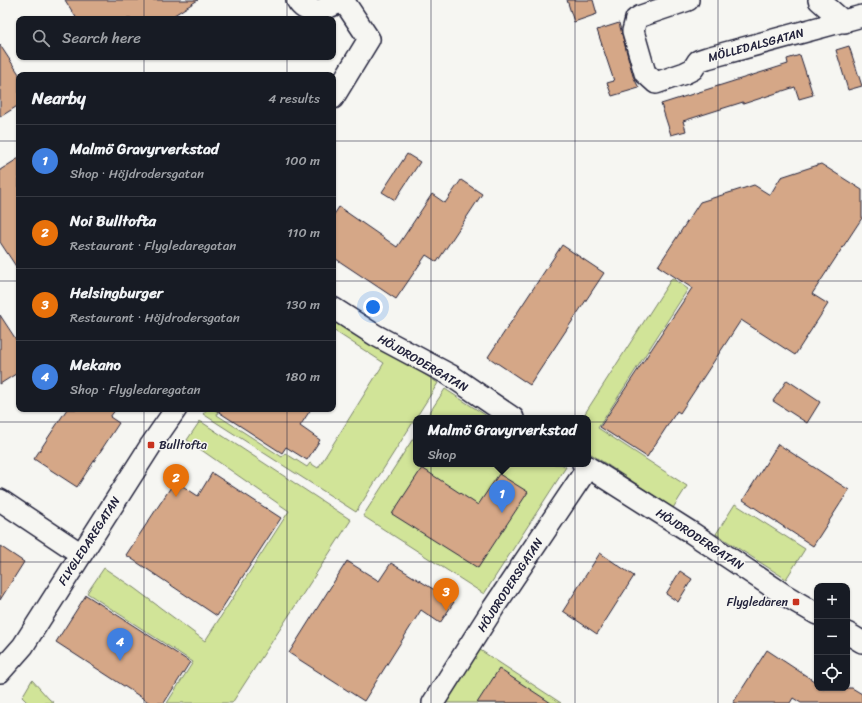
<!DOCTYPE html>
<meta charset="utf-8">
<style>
:root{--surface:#171b24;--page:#242831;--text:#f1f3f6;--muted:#9ea1a6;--line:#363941;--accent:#1a73e8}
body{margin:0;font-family:Sriracha,sans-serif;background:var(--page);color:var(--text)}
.controls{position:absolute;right:12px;bottom:12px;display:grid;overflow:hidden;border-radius:8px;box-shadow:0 1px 3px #0004}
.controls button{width:36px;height:36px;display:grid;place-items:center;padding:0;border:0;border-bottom:1px solid var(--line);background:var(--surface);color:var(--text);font:20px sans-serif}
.you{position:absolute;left:373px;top:307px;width:14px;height:14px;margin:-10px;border:3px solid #fff;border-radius:50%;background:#1a73e8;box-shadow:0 0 0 6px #1a73e833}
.badge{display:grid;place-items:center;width:26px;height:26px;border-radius:50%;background:var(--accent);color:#fff;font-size:13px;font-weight:700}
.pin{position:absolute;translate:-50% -33px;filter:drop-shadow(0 1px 2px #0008)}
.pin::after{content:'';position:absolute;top:21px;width:14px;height:12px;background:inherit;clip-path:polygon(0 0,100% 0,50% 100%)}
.popup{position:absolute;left:413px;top:415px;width:178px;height:52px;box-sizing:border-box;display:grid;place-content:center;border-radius:8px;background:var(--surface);filter:drop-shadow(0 1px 3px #0005);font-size:13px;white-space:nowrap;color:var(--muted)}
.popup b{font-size:15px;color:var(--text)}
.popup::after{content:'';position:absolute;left:50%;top:100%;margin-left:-8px;border:8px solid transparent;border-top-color:var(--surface)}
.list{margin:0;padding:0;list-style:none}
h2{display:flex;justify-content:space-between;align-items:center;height:52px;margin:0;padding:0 16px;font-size:17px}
h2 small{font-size:13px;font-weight:400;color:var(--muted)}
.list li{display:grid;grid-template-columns:26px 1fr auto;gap:12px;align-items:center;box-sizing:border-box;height:72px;padding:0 16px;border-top:1px solid var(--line)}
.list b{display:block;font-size:15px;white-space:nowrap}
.list p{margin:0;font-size:13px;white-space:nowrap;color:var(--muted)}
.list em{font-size:13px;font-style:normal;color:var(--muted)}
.icon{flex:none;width:22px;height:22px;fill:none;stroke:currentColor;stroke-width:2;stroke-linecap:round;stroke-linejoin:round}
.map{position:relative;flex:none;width:862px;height:703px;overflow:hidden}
.search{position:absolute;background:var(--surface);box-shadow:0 1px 3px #0004;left:16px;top:16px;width:320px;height:44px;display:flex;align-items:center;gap:10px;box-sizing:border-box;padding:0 14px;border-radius:8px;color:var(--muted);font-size:15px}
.panel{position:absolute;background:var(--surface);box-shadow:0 1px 3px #0004;left:16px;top:72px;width:320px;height:340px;border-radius:8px}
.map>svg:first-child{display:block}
.green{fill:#d1e498;stroke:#7a836a}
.building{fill:#d5a787;stroke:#22223b}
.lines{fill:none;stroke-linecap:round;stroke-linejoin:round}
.minor-casing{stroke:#22223b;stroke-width:24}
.minor{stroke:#f6f6f2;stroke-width:21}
.grid{fill:none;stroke:#22223b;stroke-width:1;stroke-opacity:0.55}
.poi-dot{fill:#c8321e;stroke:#f6f6f2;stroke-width:1.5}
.labels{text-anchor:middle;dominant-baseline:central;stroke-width:3;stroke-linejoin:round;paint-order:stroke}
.street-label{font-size:12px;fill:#22223b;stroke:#f6f6f2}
.poi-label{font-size:12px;fill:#22223b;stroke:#f6f6f2;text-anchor:start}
</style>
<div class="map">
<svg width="862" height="703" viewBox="0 0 862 703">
<rect width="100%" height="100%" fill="#f6f6f2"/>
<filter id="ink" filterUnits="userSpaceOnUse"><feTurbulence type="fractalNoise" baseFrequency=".025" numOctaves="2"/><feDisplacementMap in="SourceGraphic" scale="8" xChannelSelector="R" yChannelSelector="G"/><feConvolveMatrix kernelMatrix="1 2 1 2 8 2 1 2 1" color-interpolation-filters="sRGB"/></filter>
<g filter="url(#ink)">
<!-- green -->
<path class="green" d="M672,278L688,289L598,428L687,486L673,508L588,452V418H582Z
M333,316L438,383L356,512L203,414L207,409H220L217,415L282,457L285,453L307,467L310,463L318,468L384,363L333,330Z
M445,389L490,418H426Z
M200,421L351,520L232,703H167L193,662L87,593L104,568L134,588L205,641L289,511L187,440Z
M416,434V464H561L566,467L484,594L363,516Z
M735,504L805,549L786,579L716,534Z
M474,646L561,703H437Z
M32,680L49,699L54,703H28L22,697Z"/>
<!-- building -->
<path class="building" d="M65,0H198L168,19H77Z
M567,0H593L597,14L574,22Z
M619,23L633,76L639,88L612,96L607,83L614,81L597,30Z
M0,45L19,74V105L0,117Z
M849,46L862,86L848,90L836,50Z
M800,55L813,95L799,99L795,87L743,104V102L683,121L686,131L671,135L661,104L788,64L787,59Z
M407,154L420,162L395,200L382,192Z
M19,158V271L0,242V170Z
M821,164L862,190V218L812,294L828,304L795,355L741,320L680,413L677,411L647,457L600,427L692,288L658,266L700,202L754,185L770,195L781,177Z
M461,180L482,194L437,262L426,255L396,299L333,257V216L339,207L397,247L432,194L445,203Z
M562,245L604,273L530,385L488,357Z
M0,315L19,344V372L0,384Z
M787,380L820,402L807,423L773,401Z
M67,409H116L110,417L119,423L77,487L34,459Z
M214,409H311L300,426L320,440L307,460L286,447L282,453Z
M778,444L849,490L813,546L743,500Z
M422,468L478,505L499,474L528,492L478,568L392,514Z
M212,473L281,518L217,616L126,555L175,481L198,496Z
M0,546L24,562L0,600Z
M600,553L634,576L597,634L563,611Z
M347,561L379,581L391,563L454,602L440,623L421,610L364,701L289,653Z
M680,571L692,579L678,602L666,594Z
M86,595L190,662L164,703H150L56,642Z
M767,650L817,683V688H852L862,694V703H801L793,698L790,703H733Z
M499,669L551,703H477Z"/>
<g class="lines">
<!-- minor casing -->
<g class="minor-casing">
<path id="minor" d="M297,0C308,19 329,8 343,0
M688,0L641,16L636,19L633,31L645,73L656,83L685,73L693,69L698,61L707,58L862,16
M819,0L844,22
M333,98L369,39L343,0
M333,308L375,335L450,375L513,418
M583,464L692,533L783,594L817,614
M0,500L81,554
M847,633L862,642
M0,672L23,646L151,445L176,409
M433,703L494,607L588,467"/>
</g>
<!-- minor -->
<use href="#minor" class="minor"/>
</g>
</g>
<!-- grid -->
<path class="grid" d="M144,0V19M287,0V19M431,0V703M575,0V703M718,0V703M144,57V75M287,57V75M0,141H19M333,141H862M0,281H19M333,281H862M144,409V703M287,409V703M0,422H862M0,562H862"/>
<!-- markers -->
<g class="poi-dot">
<rect x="147" y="441" width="8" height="8" rx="2"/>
<rect x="792" y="598" width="8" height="8" rx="2"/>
</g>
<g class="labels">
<!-- street labels -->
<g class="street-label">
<text transform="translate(756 45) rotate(-15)">MÖLLEDALSGATAN</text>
<text transform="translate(423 363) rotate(30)">HÖJDRODERGATAN</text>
<text transform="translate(700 539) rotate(33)">HÖJDRODERGATAN</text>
<text transform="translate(89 541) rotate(-57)">FLYGLEDAREGATAN</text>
<text transform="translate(510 585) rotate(-57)">HÖJDRODERSGATAN</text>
</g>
<!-- poi labels -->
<g class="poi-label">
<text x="159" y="445">Bulltofta</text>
<text x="788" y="602" text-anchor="end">Flygledaren</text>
</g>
</g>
</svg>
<div class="controls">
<button>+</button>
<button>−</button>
<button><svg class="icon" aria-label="locate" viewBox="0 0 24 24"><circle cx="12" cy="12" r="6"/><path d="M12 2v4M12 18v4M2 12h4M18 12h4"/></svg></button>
</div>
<div class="you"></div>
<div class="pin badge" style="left:502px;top:513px;background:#3f7fe0">1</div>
<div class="popup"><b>Malmö Gravyrverkstad</b>Shop</div>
<div class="pin badge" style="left:176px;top:497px;background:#e8710a">2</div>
<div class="pin badge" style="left:446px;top:611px;background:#e8710a">3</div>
<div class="pin badge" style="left:120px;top:661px;background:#3f7fe0">4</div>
<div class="search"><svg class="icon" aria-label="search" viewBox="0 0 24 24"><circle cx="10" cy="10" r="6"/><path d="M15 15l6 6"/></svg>Search here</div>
<section class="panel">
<h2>Nearby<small>4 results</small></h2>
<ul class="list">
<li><span class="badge" style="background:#3f7fe0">1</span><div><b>Malmö Gravyrverkstad</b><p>Shop · Höjdrodersgatan</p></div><em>100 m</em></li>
<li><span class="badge" style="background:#e8710a">2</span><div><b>Noi Bulltofta</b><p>Restaurant · Flygledaregatan</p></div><em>110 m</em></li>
<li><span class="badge" style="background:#e8710a">3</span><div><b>Helsingburger</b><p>Restaurant · Höjdrodersgatan</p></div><em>130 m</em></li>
<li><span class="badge" style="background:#3f7fe0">4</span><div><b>Mekano</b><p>Shop · Flygledaregatan</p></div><em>180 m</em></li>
</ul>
</section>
</div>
